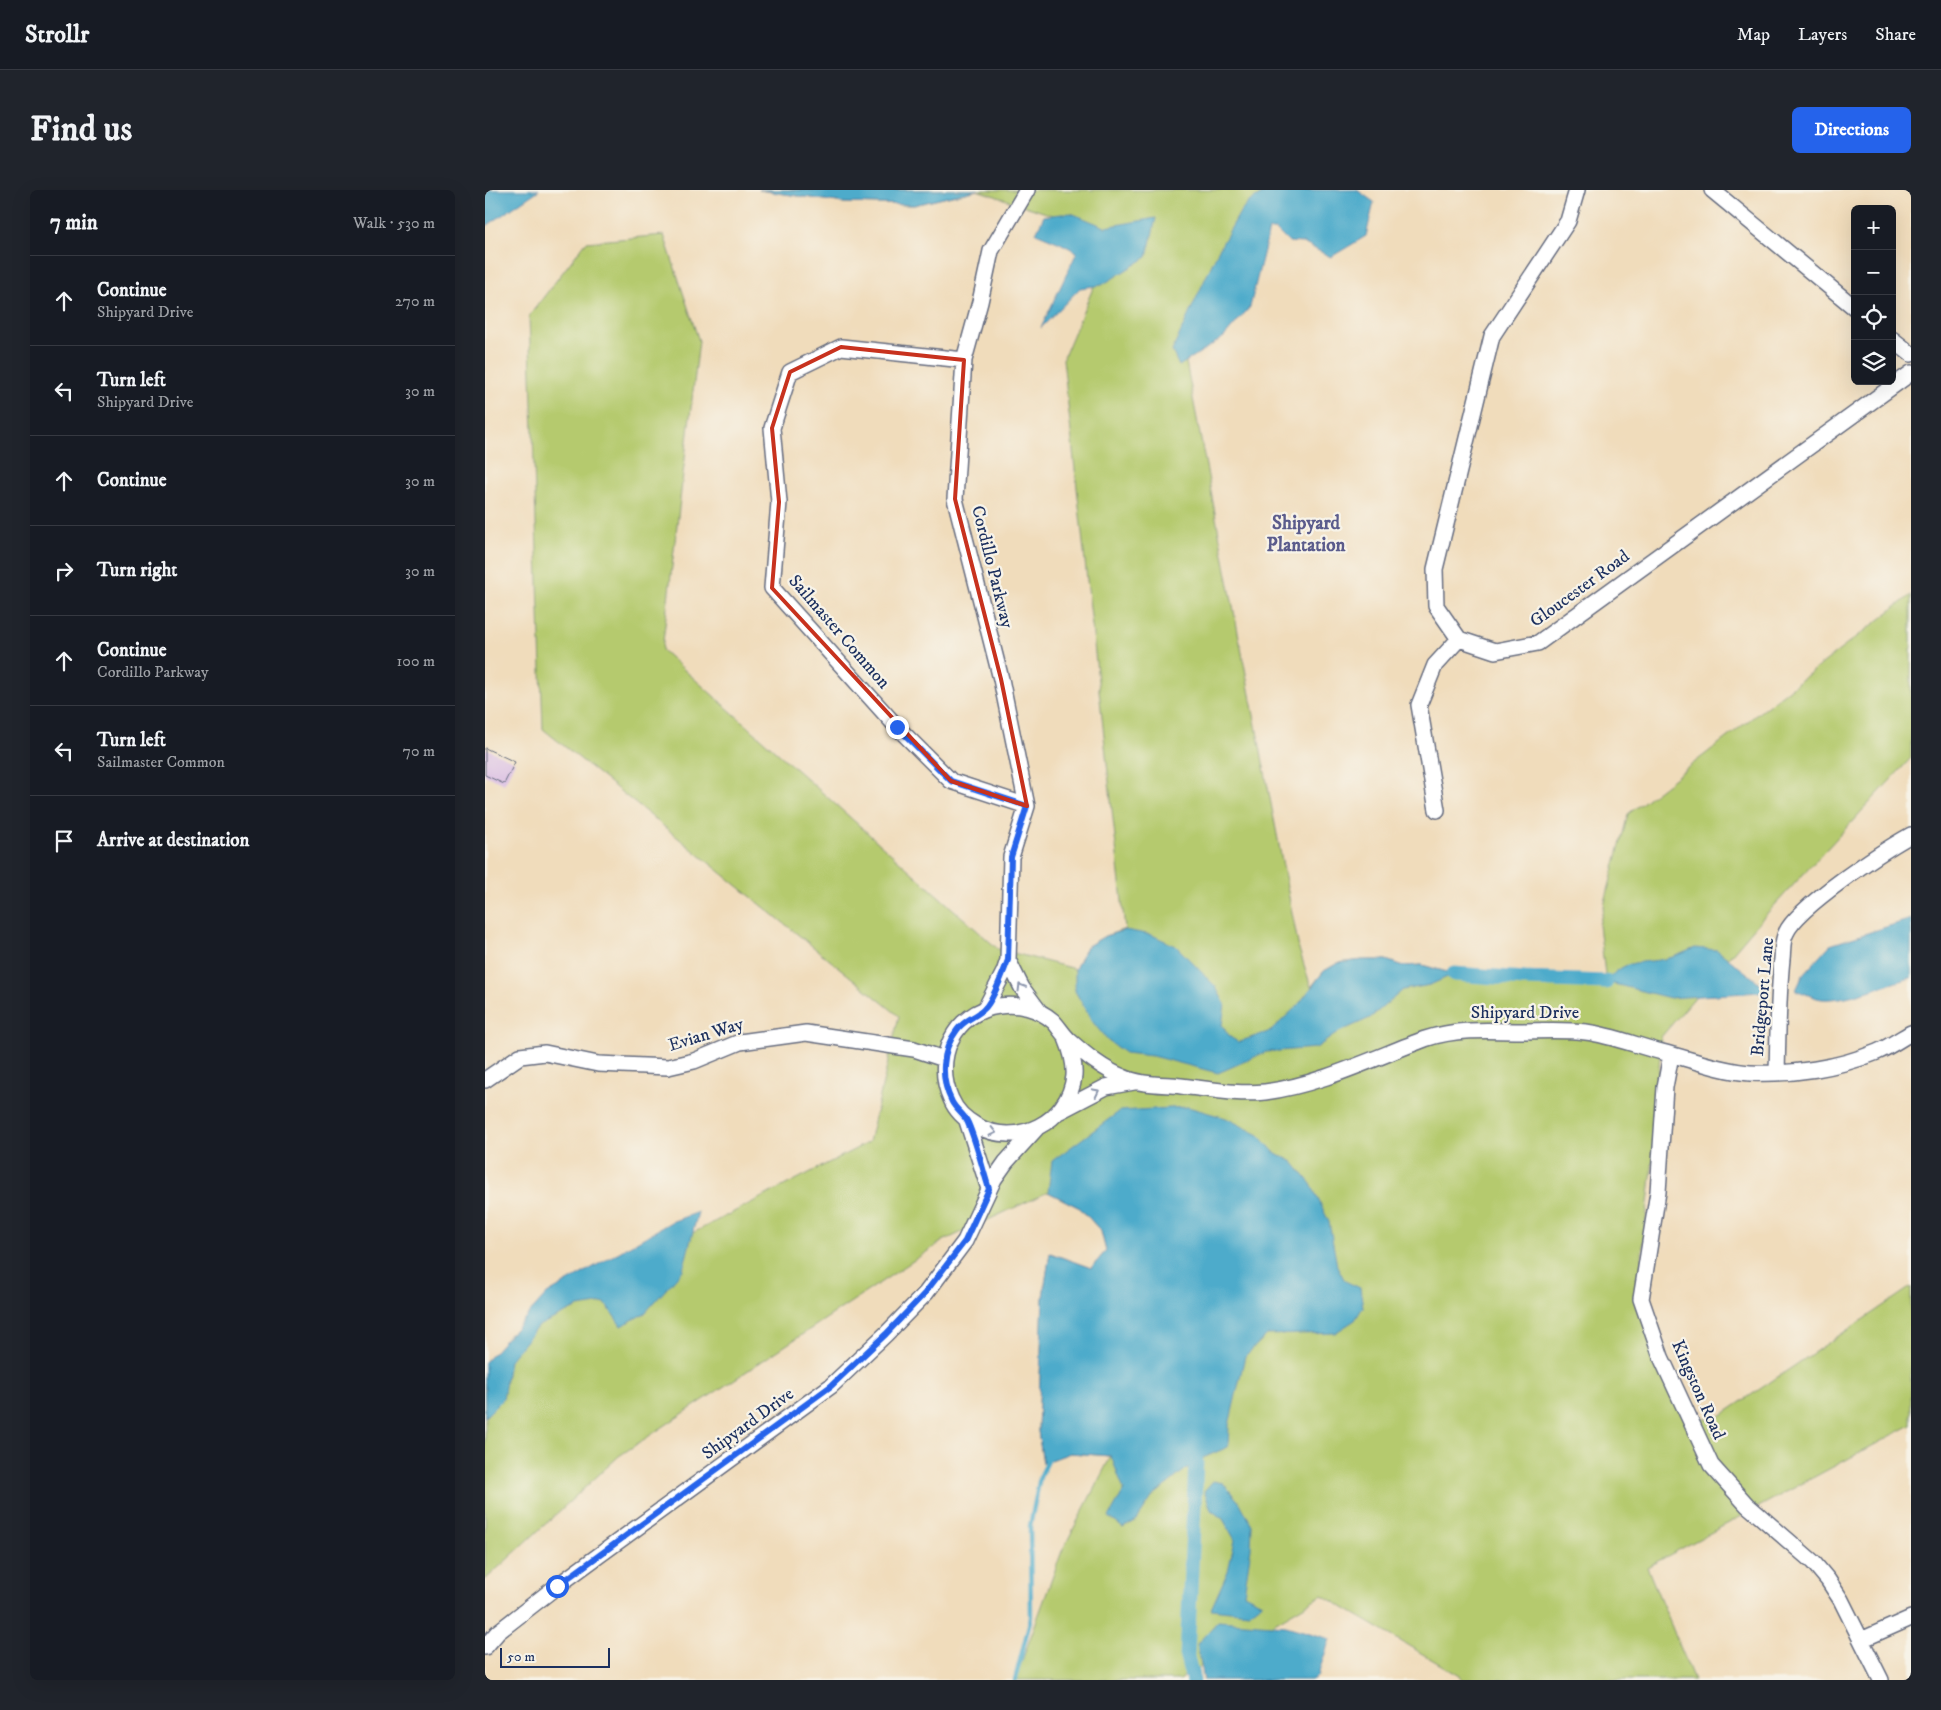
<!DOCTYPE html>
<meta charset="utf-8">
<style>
:root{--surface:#171b24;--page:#20242c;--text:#f1f3f6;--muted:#9ea1a6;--line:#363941;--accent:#2563eb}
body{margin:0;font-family:"IM FELL DW Pica",serif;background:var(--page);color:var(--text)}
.controls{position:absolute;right:15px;top:15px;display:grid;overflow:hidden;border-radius:8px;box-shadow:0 5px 20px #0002}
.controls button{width:45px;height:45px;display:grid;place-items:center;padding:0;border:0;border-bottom:1px solid var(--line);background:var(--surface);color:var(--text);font:25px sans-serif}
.scale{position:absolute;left:15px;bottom:12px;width:110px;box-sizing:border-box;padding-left:5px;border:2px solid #1b2f5e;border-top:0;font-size:14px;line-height:18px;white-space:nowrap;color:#1b2f5e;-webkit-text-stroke:4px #f7f3e8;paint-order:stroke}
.stop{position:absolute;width:15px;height:15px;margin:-11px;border:4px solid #2563eb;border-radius:50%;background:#fff}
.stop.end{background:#2563eb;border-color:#fff;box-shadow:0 1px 5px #0008}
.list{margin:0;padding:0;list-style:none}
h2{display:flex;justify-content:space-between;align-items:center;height:65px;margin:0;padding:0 20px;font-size:21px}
h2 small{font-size:16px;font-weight:400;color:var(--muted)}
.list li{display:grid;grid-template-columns:32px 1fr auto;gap:15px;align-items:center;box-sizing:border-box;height:90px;padding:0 20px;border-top:1px solid var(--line)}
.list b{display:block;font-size:19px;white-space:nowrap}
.list p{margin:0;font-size:16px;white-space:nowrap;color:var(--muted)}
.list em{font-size:16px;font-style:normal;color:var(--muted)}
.icon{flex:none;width:28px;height:28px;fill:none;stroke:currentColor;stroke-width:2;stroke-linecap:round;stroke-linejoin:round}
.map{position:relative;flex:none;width:1426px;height:1490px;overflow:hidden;border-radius:8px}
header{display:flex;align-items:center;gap:30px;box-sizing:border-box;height:70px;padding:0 25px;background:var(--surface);border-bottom:1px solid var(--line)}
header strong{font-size:24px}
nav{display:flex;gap:28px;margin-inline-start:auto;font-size:18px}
.intro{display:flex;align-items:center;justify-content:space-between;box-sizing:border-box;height:120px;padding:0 30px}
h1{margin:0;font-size:35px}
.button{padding:12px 22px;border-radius:8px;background:var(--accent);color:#fff;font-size:18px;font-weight:700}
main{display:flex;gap:30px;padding:0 30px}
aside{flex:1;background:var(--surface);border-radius:8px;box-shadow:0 5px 20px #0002}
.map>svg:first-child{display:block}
.green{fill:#b5ca6e;stroke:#687c66}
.water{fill:#4dabcb;stroke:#346d94}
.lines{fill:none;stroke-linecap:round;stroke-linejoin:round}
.stream{stroke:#4dabcb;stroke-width:4.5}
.canal{stroke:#4dabcb;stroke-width:15}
.building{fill:#d2afe2}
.minor-casing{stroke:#666c7f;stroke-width:18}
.minor{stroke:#fff;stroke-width:15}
.oneway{stroke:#8d97ae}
.route{stroke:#2563eb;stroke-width:6}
.marked{fill:none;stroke:#c8321e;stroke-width:4;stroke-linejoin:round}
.labels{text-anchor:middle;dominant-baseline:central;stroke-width:4.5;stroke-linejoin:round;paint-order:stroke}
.street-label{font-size:18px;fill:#1b2f5e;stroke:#f7f3e8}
.neighbourhood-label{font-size:19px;font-weight:bold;fill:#5b5c8c;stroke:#f7f3e8}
</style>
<header>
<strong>Strollr</strong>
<nav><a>Map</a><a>Layers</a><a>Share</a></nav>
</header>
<div class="intro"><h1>Find us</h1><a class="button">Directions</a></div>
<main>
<aside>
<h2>7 min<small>Walk · 530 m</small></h2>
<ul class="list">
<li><svg class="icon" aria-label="ahead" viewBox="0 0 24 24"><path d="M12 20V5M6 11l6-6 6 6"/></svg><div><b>Continue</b><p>Shipyard Drive</p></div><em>270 m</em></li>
<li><svg class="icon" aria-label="left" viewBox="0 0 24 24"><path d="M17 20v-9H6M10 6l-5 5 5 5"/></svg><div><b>Turn left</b><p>Shipyard Drive</p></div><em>30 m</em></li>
<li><svg class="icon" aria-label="ahead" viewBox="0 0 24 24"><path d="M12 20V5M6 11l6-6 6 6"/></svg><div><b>Continue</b></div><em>30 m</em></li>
<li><svg class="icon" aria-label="right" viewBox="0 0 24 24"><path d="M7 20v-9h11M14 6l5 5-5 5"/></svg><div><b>Turn right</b></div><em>30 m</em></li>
<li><svg class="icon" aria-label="ahead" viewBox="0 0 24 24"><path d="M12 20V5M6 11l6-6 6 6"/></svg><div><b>Continue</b><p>Cordillo Parkway</p></div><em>100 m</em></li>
<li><svg class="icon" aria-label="left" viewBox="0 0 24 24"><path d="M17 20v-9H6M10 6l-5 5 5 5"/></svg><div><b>Turn left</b><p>Sailmaster Common</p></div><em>70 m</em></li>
<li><svg class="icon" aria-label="arrive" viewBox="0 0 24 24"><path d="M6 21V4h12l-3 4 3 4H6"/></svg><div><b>Arrive at destination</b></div></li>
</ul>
</aside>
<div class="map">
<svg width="1426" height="1490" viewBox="0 0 1426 1490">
<rect width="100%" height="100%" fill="#f7f3e8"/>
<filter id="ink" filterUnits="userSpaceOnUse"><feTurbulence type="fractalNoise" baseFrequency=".02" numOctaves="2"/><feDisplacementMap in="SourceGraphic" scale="10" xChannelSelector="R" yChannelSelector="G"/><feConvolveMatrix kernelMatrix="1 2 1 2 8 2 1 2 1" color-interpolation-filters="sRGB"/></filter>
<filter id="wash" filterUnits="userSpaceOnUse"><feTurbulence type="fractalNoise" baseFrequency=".0096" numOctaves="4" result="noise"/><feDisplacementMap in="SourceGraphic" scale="20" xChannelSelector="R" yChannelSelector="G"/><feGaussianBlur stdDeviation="1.12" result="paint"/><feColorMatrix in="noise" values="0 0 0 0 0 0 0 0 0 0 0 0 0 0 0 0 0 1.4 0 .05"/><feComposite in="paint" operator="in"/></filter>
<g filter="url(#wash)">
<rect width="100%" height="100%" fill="#f0dcbb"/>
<!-- green -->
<path class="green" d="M274,0H824L769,36L701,172L814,759L826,797L839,781L853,773L878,770H901L918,776L937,775L969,784L1040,789L1121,792L1114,735L1143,624L1426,405V568L1275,731L1176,847L1169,961L1152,1108L1200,1231L1232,1228L1426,1097V1235L1162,1377L1209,1490H977L975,1486L837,1405L698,1487L696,1490H530L577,1361L626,1266L585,1263L558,1273L553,1241L558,1107L565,1063L606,1078L621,1061L616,1041L595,1018L563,1002L458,1051L134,1266L0,1390V1193L45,1127L384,952L414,826L58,539L44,126L101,52L179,45L214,151L177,460L513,759L590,779L601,757L620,746L640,739L578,169L630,46L492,0L429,15L359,13Z"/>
<!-- water -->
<path class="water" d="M0,0H54L0,37Z
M274,0H492L429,15L359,13Z
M783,0H872L889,12L881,46L846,67L818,53L803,52L791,40H784L765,117L739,147L694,176L687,161L733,61L754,24L764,12Z
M586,23L620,37L671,28L662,67L617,95L595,98L556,138L592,62L575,53L551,43L559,26Z
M1426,729V788C1400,794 1364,811 1337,809C1329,808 1319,803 1311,800L1318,785L1345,755Z
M640,740L667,745L691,756L730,796L740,814L737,835L745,847L753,852L786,841L813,815L839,781L853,773L878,770H901L918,776L937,775L969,784L945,795L918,800L885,828L854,842L831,858L781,862L733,883L667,866L640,863L623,851L607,831L590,801V779L601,757L620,746Z
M1210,758L1232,760L1284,800L1275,802L1185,808L1121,792C1140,768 1154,774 1180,769C1190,767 1200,762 1210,758Z
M703,917L741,928L774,945L789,962L808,972L826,994L844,1032L852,1076L860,1091L875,1098L878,1117L870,1130L850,1143L782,1145L760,1166L744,1235L743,1257L711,1271L668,1306L652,1330L638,1338L624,1327L639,1300L626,1266L585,1263L558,1273L553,1241L558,1107L565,1063L606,1078L621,1061L616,1041L595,1018L563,1002L567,971L635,921Z
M213,1022L198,1080L160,1123L136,1136L120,1113L93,1117L53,1136L24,1171L18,1209L0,1227V1172L62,1104L186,1032Z
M728,1291L738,1293L755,1313L767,1335L766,1358L759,1404L777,1413L764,1423L726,1419L743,1381L750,1350L738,1329L726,1320L719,1301Z
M733,1431L801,1436L845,1449L832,1487L826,1490H719L712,1454Z"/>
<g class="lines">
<!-- stream -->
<path class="stream" d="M530,1490L546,1427L545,1336L555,1287L565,1267"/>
<!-- canal -->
<path class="canal" d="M969,784L1040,789L1121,792
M708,1490L702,1467L711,1271"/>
</g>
<g id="blocks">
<!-- building -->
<path class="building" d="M0,558L30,572L19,594L0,585Z"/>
</g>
</g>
<g filter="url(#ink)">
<use href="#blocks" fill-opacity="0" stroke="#666c7f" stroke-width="1"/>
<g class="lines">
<!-- minor casing -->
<g class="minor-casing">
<path id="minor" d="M1092,0L1083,31L1007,146L950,379L951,416L974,449L1010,461L1053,453L1426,183
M1227,0L1370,118
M1407,149L1426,164
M479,170L356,157L305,182L287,238L294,312L287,398L412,537L466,591L542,616
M952,620L934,515L950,475L974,449
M523,770L537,798L554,821
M500,819L519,782L523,770L526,667L542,616L516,489L470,309L479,170L495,112L506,61L542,0
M581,848C586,860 590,872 589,886C584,932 532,958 492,936C481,930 471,921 466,909C448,869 468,822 514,816C533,813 553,818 568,831C574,837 578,845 585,851C601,865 618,879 638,887C655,895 677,894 696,896C723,899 753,905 780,902C834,895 889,868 940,849C969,839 1000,840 1030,841C1053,841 1078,839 1101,842C1125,845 1153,856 1177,862C1205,869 1236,881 1265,883C1307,885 1353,878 1392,862C1404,857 1415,849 1426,843
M1186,865L1180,897L1173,1002L1156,1109L1176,1167L1226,1275L1262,1315L1328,1372L1343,1390L1356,1410L1396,1490
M1292,883C1293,845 1293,807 1297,769C1298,761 1297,750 1301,743C1312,717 1399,660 1426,645
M0,890L35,866L60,863L113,874L183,877L209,871L255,852L321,843L429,859L459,869
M575,921L621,897L649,892
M482,931L504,999
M1376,1450L1426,1428
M0,1457L13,1442L72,1396L346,1196L401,1144L441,1103L480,1051L509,989L521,972L551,939"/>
</g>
<!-- minor -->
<use href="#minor" class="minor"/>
</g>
<!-- one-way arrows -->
<defs><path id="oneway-chevron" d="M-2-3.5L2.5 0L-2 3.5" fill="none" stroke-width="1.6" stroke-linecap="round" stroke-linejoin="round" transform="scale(1.25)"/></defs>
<g class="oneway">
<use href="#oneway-chevron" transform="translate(536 797) rotate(-121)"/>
<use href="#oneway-chevron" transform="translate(611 902) rotate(-27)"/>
<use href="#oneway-chevron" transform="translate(508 942) rotate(14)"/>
</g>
</g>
<g class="lines" filter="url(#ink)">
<!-- route -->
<path class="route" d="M72,1396L346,1196L401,1144L440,1103L480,1051L504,999C497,977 492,954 483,933C480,925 471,920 467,912C455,889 456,861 472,840C480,829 491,827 499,819C507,812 519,781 523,770L526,667L542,616L466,591L412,537"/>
</g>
<!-- marked area -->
<path class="marked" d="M356,157L479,170L470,309L516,489L542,616L466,591L287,398L294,312L287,238L305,182Z"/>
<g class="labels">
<!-- street labels -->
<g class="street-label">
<text transform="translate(507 377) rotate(76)">Cordillo Parkway</text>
<text transform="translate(1095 399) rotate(-36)">Gloucester Road</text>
<text transform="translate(354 442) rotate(49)">Sailmaster Common</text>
<text transform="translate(1278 807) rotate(-85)">Bridgeport Lane</text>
<text x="1040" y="823">Shipyard Drive</text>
<text transform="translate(221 845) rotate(-17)">Evian Way</text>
<text transform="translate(1213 1200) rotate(66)">Kingston Road</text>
<text transform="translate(263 1234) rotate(-36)">Shipyard Drive</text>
</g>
<!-- neighbourhood labels -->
<g class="neighbourhood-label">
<text x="821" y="333">Shipyard<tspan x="821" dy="22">Plantation</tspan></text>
</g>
</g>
</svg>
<div class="controls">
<button>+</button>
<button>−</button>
<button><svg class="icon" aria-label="locate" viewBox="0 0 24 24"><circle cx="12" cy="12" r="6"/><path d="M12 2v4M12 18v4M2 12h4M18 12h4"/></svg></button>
<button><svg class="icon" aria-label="layers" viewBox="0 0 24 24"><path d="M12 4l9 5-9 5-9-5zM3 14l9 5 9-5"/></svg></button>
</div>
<div class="scale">50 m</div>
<div class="stop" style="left:72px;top:1396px"></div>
<div class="stop end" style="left:412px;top:537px"></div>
</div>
</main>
